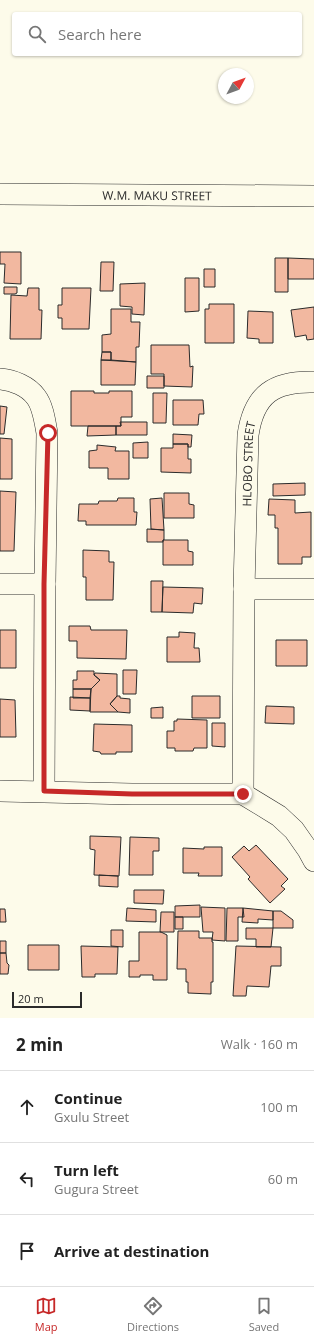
<!DOCTYPE html>
<meta charset="utf-8">
<style>
:root{--surface:#fff;--page:#f2f2f2;--text:#222;--muted:#767676;--line:#e0e0e0;--accent:#c62828}
body{margin:0;font-family:"Open Sans",sans-serif;background:var(--page);color:var(--text)}
.compass{position:absolute;left:218px;top:68px;width:36px;height:36px;border-radius:50%;background:var(--surface);box-shadow:0 1px 3px #0004;rotate:49deg}
.scale{position:absolute;left:12px;bottom:10px;width:70px;box-sizing:border-box;padding-left:4px;border:2px solid #2b2b2b;border-top:0;font-size:11px;line-height:14px;white-space:nowrap;color:#2b2b2b;-webkit-text-stroke:3px #fdfbea;paint-order:stroke}
.stop{position:absolute;width:12px;height:12px;margin:-9px;border:3px solid #c62828;border-radius:50%;background:#fff}
.stop.end{background:#c62828;border-color:#fff;box-shadow:0 1px 4px #0008}
.list{margin:0;padding:0;list-style:none}
h2{display:flex;justify-content:space-between;align-items:center;height:52px;margin:0;padding:0 16px;font-size:17px}
h2 small{font-size:13px;font-weight:400;color:var(--muted)}
.list li{display:grid;grid-template-columns:26px 1fr auto;gap:12px;align-items:center;box-sizing:border-box;height:72px;padding:0 16px;border-top:1px solid var(--line)}
.list b{display:block;font-size:15px;white-space:nowrap}
.list p{margin:0;font-size:13px;white-space:nowrap;color:var(--muted)}
.list em{font-size:13px;font-style:normal;color:var(--muted)}
.icon{flex:none;width:22px;height:22px;fill:none;stroke:currentColor;stroke-width:2;stroke-linecap:round;stroke-linejoin:round}
.map{position:relative;flex:none;width:314px;height:1018px;overflow:hidden}
.search{position:absolute;background:var(--surface);box-shadow:0 1px 3px #0004;left:12px;right:12px;top:12px;height:44px;display:flex;align-items:center;gap:10px;box-sizing:border-box;padding:0 14px;border-radius:4px;color:var(--muted);font-size:15px}
.sheet{height:268px;background:var(--surface)}
nav{display:flex;justify-content:space-around;align-items:center;box-sizing:border-box;height:56px;border-top:1px solid var(--line);background:var(--surface);font-size:11px;color:var(--muted)}
nav a{display:grid;justify-items:center;gap:2px}
nav .on{color:var(--accent)}
.map>svg:first-child{display:block}
.building{fill:#f2b8a0;stroke:#2b2b2b}
.lines{fill:none;stroke-linecap:round;stroke-linejoin:round}
.street-casing{stroke:#2b2b2b;stroke-width:22}
.street{stroke:#fdfbea;stroke-width:21}
.route{stroke:#c62828;stroke-width:5}
.labels{text-anchor:middle;dominant-baseline:central;stroke-width:3;stroke-linejoin:round;paint-order:stroke}
.street-label{font-size:12px;fill:#2b2b2b;stroke:#fdfbea}
</style>
<div class="map">
<svg width="314" height="1018" viewBox="0 0 314 1018">
<rect width="100%" height="100%" fill="#fdfbea"/>
<!-- building -->
<path class="building" d="M0,252H21V284L4,283L5,264H0Z
M275,258H288V292H275Z
M288,258L314,259V279H288Z
M101,262H114L113,291H100Z
M204,269H215V287H204Z
M185,278H199V311L185,312Z
M145,283L144,315L132,314V307L120,306V284Z
M4,287H17V293L15,294H4Z
M28,288H39V310H42L41,339H10L11,295L27,296Z
M62,288H91L89,329H62V318H58V305H62Z
M209,304H234V343H205V309H209Z
M314,307V339L307,340L306,335L295,337L291,310Z
M111,309H131V322H140L139,347H136V362L111,360V352H102V335L111,334Z
M248,311L273,312V343H259V339L247,338Z
M151,345H189L190,367L193,366L192,387L164,386V374H151Z
M102,352H111V360H101Z
M101,360L136,362L135,385H101Z
M147,376H164V388H147Z
M71,391H94V393H109V391H132V417H121V426H71Z
M153,393H167L166,423H153Z
M173,400H203L204,414H199L198,425H173Z
M0,406L7,407L4,434H0Z
M120,422H147V435H116V426H121Z
M88,426H116V435L87,436Z
M173,434L192,435L191,447H188V444H173Z
M0,438L12,439V479H0Z
M148,442V458H133V443Z
M173,444H188V459H191V473L161,472V448H173Z
M97,445L116,447L115,451H129V479H108V468H89V451L97,450Z
M305,483V495L273,496V484Z
M0,491L16,492L14,551H0Z
M164,493H189V504L194,505V518H164Z
M118,498H134V512H137L136,525H86V521H78L79,504H98L99,501H117Z
M162,498L164,530L151,529L150,499Z
M269,499L295,500V513L311,512V557H302V564H278V528H275V515H268Z
M147,529L164,530V540H163V542H147Z
M163,540H188V551L193,552V565H163Z
M83,550L109,551V562H114L113,600H86V577H83Z
M151,581H163L162,612H151Z
M163,587L203,588L202,604L194,603L193,613L162,612Z
M69,626H90L91,630H127L126,659L77,658V641H69Z
M0,630H16V668H0Z
M179,632L195,633L194,648H199L200,662H167V637H179Z
M276,640H307V666H276Z
M123,670H137L136,694H123Z
M77,671H94V675L100,680L91,689H73V680H77Z
M95,673L117,674V696L110,704L118,712H90L91,689L100,680L94,675Z
M73,689H91L90,698H73Z
M117,696H120V698L130,699V713L118,712L110,704Z
M192,696H220V718H192Z
M70,697L90,698V711L70,710Z
M0,699L15,700L16,737H0Z
M266,706L294,707V724L265,723Z
M163,707V718H151V708Z
M177,719L207,720V748H194L193,751H175V748H167V731H174V721H177Z
M212,723H225V747L212,746Z
M94,724L132,725V752H116V754H101L100,752L93,751Z
M90,836L121,837L119,876L94,875L95,850L90,849Z
M130,837L159,838V851H153V875H129Z
M256,845L288,879L281,886L285,889L270,903L248,879L250,877L232,857L244,846L249,851Z
M204,847H222V876H198L199,873H183V848L204,849Z
M99,875L118,876V887L99,886Z
M134,890H164L163,904L134,903Z
M200,905V917H175V906Z
M201,907L225,908V941L212,940L213,932H203Z
M127,908L156,910V922L126,921Z
M227,908H243L244,917H238V941H226Z
M243,908L273,911V920L258,919V923L242,922Z
M0,909H5L6,922H0Z
M273,911H281L293,920V928H273Z
M161,912H174V932H160Z
M175,917H183V929H175Z
M246,928H273L271,947H256V939H246Z
M111,930H123V947L111,946Z
M178,931H199V938H212V942H213V982H211V994L188,993V982H186V969H177Z
M139,932H161L167,935V980H153V975H140V977H129V961H139Z
M0,941H6V953H0Z
M28,945H59V970H28Z
M81,946L118,947L117,974H95V977H82Z
M236,946L281,947V966H271L269,987L247,986L246,996H233Z
M0,953H6L7,963L9,965L8,974H0Z"/>
<g class="lines">
<!-- street casing -->
<g class="street-casing">
<g id="street">
<path id="s1" d="M0,194L314,196"/>
<path d="M0,379C13,380 28,386 36,397C43,406 45,422 47,433L45,584L44,791"/>
<path d="M0,584H45"/>
<path d="M244,589H314"/>
<path d="M0,791L132,794H243L279,816L294,830L308,850L314,861"/>
<path id="s2" d="M243,794L244,589L248,435C254,394 274,381 314,382"/>
</g>
</g>
<!-- street -->
<use href="#street" class="street"/>
</g>
<g class="lines">
<!-- route -->
<path class="route" d="M48,433L44,584V791L132,794H243"/>
</g>
<g class="labels">
<!-- street labels -->
<g class="street-label">
<text stroke="none"><textPath href="#s1" startOffset="157">W.M. MAKU STREET</textPath></text>
<text stroke="none"><textPath href="#s2" startOffset="330">HLOBO STREET</textPath></text>
</g>
</g>
</svg>
<svg class="compass" viewBox="-18 -18 36 36"><path d="M0-13l5 13h-10z" fill="#e53935"/><path d="M0 13l5-13h-10z" fill="#767676"/></svg>
<div class="scale">20 m</div>
<div class="stop" style="left:48px;top:433px"></div>
<div class="stop end" style="left:243px;top:794px"></div>
<div class="search"><svg class="icon" aria-label="search" viewBox="0 0 24 24"><circle cx="10" cy="10" r="6"/><path d="M15 15l6 6"/></svg>Search here</div>
</div>
<section class="sheet">
<h2>2 min<small>Walk · 160 m</small></h2>
<ul class="list">
<li><svg class="icon" aria-label="ahead" viewBox="0 0 24 24"><path d="M12 20V5M6 11l6-6 6 6"/></svg><div><b>Continue</b><p>Gxulu Street</p></div><em>100 m</em></li>
<li><svg class="icon" aria-label="left" viewBox="0 0 24 24"><path d="M17 20v-9H6M10 6l-5 5 5 5"/></svg><div><b>Turn left</b><p>Gugura Street</p></div><em>60 m</em></li>
<li><svg class="icon" aria-label="arrive" viewBox="0 0 24 24"><path d="M6 21V4h12l-3 4 3 4H6"/></svg><div><b>Arrive at destination</b></div></li>
</ul>
</section>
<nav>
<a class="on"><svg class="icon" aria-label="map" viewBox="0 0 24 24"><path d="M3 6l6-2 6 2 6-2v14l-6 2-6-2-6 2zM9 4v14M15 6v14"/></svg>Map</a>
<a><svg class="icon" aria-label="directions" viewBox="0 0 24 24"><path d="M12 3l9 9-9 9-9-9zM9 14v-3h6M13 9l2 2-2 2"/></svg>Directions</a>
<a><svg class="icon" aria-label="saved" viewBox="0 0 24 24"><path d="M7 4h10v16l-5-4-5 4z"/></svg>Saved</a>
</nav>
